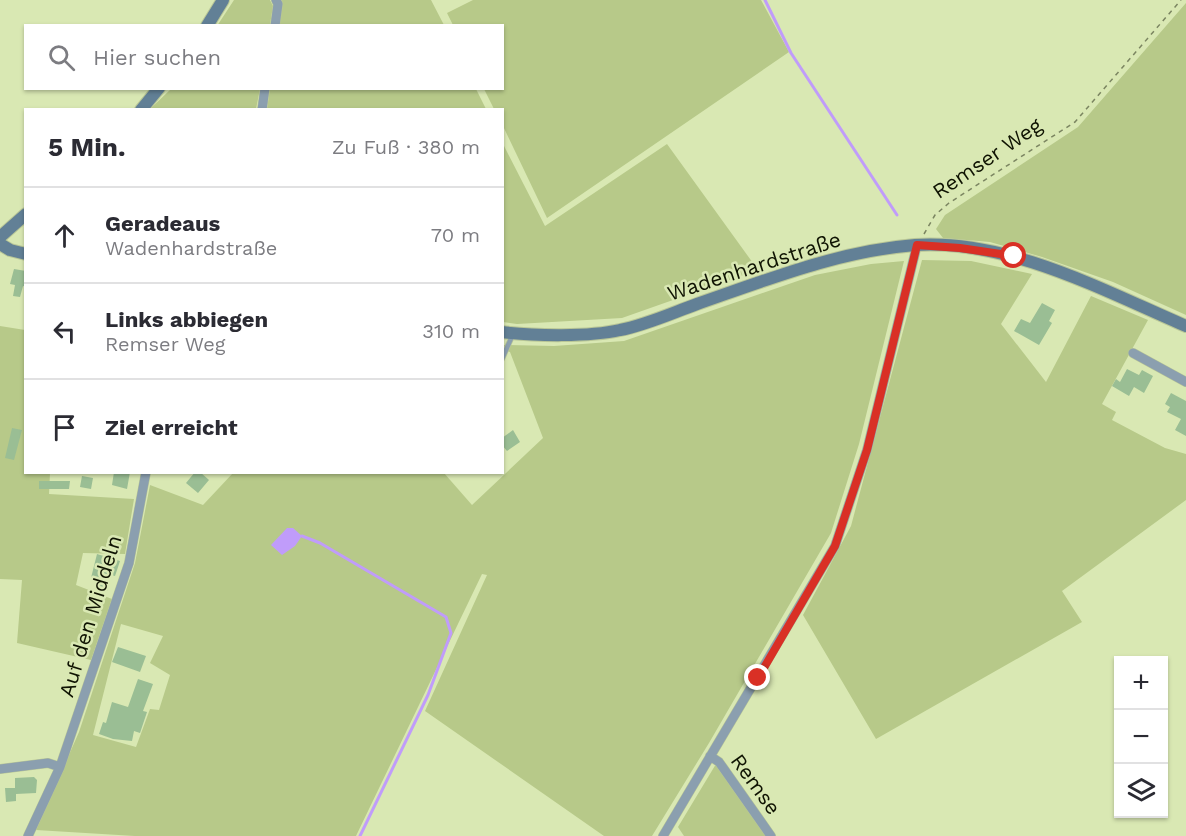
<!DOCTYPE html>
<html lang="de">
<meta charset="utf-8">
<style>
:root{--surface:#fff;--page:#f2f2f3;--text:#2b2b33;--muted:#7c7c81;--line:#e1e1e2}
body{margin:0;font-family:"Work Sans",sans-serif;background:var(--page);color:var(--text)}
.controls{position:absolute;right:18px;bottom:18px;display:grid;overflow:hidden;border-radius:0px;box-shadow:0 2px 4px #0004}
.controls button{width:54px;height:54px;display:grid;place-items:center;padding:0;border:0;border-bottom:2px solid var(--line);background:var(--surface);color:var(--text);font:30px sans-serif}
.stop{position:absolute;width:18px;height:18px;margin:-14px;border:4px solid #d93025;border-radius:50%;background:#fff}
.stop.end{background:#d93025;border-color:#fff;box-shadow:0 2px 6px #0008}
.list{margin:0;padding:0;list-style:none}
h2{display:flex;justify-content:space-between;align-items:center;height:78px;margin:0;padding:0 24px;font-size:26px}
h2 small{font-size:20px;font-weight:400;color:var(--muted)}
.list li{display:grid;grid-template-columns:39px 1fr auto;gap:18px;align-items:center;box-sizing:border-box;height:96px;padding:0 24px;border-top:2px solid var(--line)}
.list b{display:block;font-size:22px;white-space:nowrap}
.list p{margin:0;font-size:20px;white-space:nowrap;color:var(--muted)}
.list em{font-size:20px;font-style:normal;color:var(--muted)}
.icon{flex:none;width:33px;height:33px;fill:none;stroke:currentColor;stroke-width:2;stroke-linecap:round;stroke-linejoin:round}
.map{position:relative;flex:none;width:1186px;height:836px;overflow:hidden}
.search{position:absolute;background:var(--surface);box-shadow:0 2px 4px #0004;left:24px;top:24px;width:480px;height:66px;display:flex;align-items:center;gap:15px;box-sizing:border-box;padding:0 21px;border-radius:0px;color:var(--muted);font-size:22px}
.panel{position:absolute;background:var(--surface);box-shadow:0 2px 4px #0004;left:24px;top:108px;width:480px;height:366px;border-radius:0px}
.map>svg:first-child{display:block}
.green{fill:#b7c989;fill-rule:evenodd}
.water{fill:#c09cfa}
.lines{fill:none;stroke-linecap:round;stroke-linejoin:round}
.stream{stroke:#c09cfa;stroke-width:3}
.building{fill:#9abe94}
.lane-casing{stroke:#b9c697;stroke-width:6}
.street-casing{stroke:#b9c697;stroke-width:10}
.secondary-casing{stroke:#b9c697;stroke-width:14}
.path{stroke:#7b8561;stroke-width:1.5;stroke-dasharray:4.5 4.5;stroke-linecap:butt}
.lane{stroke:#8b9faf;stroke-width:4.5}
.street{stroke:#8b9faf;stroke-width:9}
.secondary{stroke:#628096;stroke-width:12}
.route{stroke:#d93025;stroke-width:8}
.labels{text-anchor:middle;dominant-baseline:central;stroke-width:5;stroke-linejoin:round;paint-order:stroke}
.street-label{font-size:21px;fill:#0f1302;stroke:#d9e8b3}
</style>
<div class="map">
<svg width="1186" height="836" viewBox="0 0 1186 836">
<rect width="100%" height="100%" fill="#d9e8b3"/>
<!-- green -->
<path class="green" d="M234,0H270L273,6L270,25L217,26Z
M282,0H431L444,25L279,26Z
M473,0H761L789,52L547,218L503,126L502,110L494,109L484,89L502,88V26L453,25L447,13Z
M1186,3V315L1113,282L1042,257L990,242L943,238L936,229L945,215L1078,127Z
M270,88L476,89L486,109H267Z
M171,89V88L260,89L256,109H150Z
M502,142L545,226L667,144L758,270L622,318L517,324L503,322Z
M922,260L971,261L1032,274L1001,324L1046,382L1091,296L1148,320L1102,404L1116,412L1112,420L1165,448L1186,454V500L1062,591L1082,622L876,739L803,615L851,526Z
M904,261L859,444L831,533L709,743L652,836H604L425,711L487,575L482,574L356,836H135L36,830L79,732L135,563L150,485L203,505L233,473H444L472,505L543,438L510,352L503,350V345L554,346L624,341L815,275L871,264ZM121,624L163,636L150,663L170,675L159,710L150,709L136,747L93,735Z
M0,326L25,330L26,472L50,473L49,494L134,499L125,554L83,553L76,585L112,599L91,660L17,643L22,580L0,579Z
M716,764L766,836H684L678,827Z"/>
<!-- water -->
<path class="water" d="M287,528H293L302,536L295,546L282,555L271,545Z"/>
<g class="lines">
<!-- stream -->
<path class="stream" d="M765,0L791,53L897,215
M302,536L320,543L446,617L451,633L428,695L360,836"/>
</g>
<!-- building -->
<path class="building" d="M14,269L26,271V287L23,286L20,297L13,296L15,285L10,284Z
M1042,303L1055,310L1049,321L1052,323L1039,345L1014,331L1021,319L1030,323Z
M1127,369L1139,375L1142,370L1153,376L1144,393L1134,387L1129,396L1112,386L1116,379L1120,382Z
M1171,393L1186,401V436L1175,430L1181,419L1167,412L1170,407L1165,404Z
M12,428L22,430L14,460L5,458Z
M513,430L520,442L507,451L502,445V438Z
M114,472H130L127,489L112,485Z
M195,472H200L209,480L198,493L186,483Z
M82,476L93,478L91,489L80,487Z
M39,481H70L69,489H39Z
M97,554L120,561L115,576L108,574V591H96L97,578H91Z
M118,647L146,656L140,672L112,662Z
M138,679L153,684L143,711L147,712L140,733L134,731L132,741L113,739L99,734L103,722L106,723L112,702L128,707Z
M34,777L37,780L36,793L16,794V801L6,802L5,788H15V778Z"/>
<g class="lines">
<!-- lane casing -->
<g class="lane-casing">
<path id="lane" d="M502,359L513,334"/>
</g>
<!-- street casing -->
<g class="street-casing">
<path id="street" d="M275,26L278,4L276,0
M262,110L265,88
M1133,353L1186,382
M710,756L719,762L771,836
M0,769L48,763L60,767
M28,836L60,767L129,563L146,472
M663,836L835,546L867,450L917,245"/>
</g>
<!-- secondary casing -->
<g class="secondary-casing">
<path id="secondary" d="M207,26L223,0
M141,110L159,88
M0,237L26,214
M0,244L10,250L26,254
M502,332C534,336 590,337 620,330C646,325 672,313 697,304C769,279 839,251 915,245C1009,239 1102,290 1186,326"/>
</g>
<!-- path -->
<path class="path" d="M924,234L935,215L949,203L1075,122L1181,0"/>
<!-- lane -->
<use href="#lane" class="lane"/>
<!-- street -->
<use href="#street" class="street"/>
<!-- secondary -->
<use href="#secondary" class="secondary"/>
</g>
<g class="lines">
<!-- route -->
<path class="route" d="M758,678L835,546L867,450L917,245L960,248L1014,256"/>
</g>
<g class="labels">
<!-- street labels -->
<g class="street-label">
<text transform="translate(987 158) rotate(-34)">Remser Weg</text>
<text transform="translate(754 266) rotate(-18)">Wadenhardstraße</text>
<text transform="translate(90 616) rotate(-73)">Auf den Middeln</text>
<text transform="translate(756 784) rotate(54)">Remse</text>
</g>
</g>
</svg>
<div class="controls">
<button>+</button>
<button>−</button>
<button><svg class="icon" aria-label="layers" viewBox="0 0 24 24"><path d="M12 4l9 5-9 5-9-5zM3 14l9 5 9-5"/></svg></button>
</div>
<div class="stop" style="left:1014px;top:256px"></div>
<div class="stop end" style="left:758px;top:678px"></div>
<div class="search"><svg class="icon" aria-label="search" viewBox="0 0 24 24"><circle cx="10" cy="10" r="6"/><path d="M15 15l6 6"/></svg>Hier suchen</div>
<section class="panel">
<h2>5 Min.<small>Zu Fuß · 380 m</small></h2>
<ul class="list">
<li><svg class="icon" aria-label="ahead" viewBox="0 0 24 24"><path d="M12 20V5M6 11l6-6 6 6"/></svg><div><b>Geradeaus</b><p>Wadenhardstraße</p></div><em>70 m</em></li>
<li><svg class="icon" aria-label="left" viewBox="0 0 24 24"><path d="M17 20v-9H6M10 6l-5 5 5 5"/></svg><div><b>Links abbiegen</b><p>Remser Weg</p></div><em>310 m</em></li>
<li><svg class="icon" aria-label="arrive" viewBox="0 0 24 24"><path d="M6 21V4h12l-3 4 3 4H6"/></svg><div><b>Ziel erreicht</b></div></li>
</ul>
</section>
</div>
